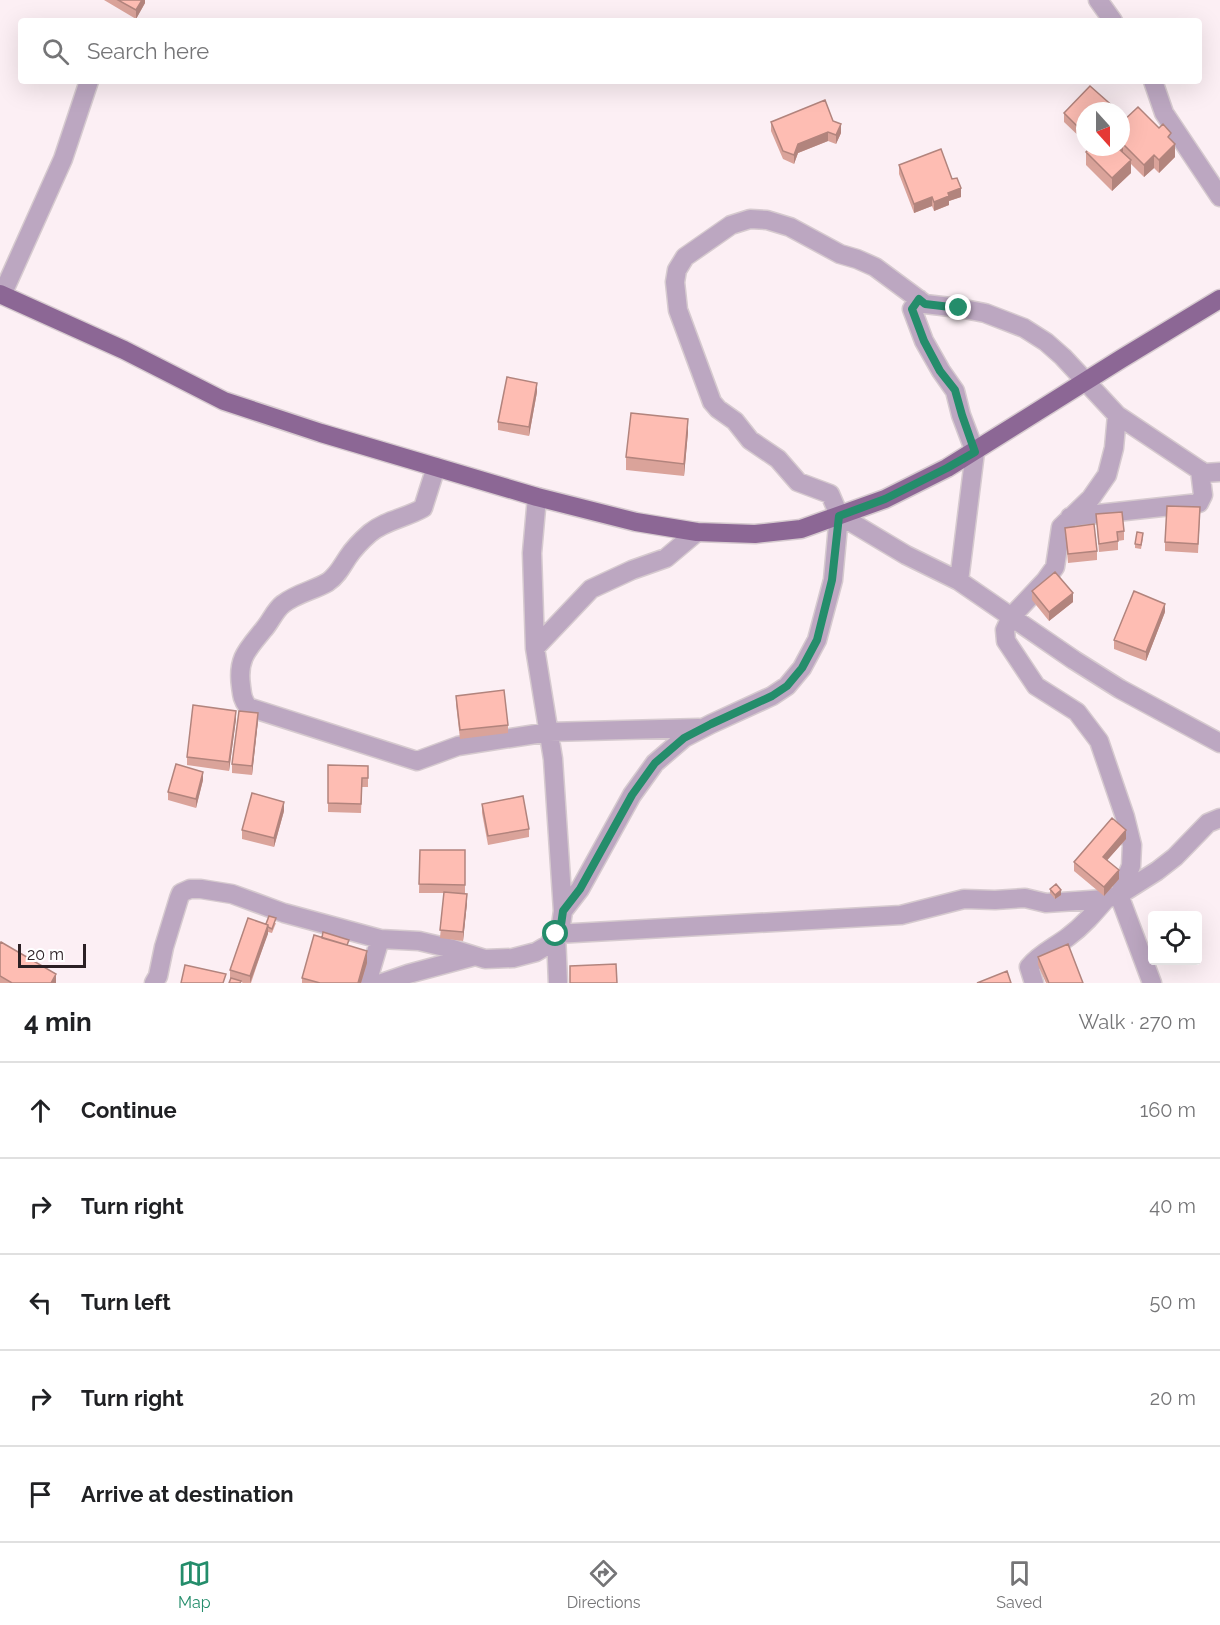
<!DOCTYPE html>
<meta charset="utf-8">
<style>
:root{--surface:#fff;--page:#f6f6f6;--text:#202124;--muted:#757577;--line:#e0e0e0;--accent:#248d6b}
body{margin:0;font-family:Raleway,sans-serif;background:var(--page);color:var(--text)}
.controls{position:absolute;right:18px;bottom:18px;display:grid;overflow:hidden;border-radius:6px;box-shadow:0 6px 24px #0002}
.controls button{width:54px;height:54px;display:grid;place-items:center;padding:0;border:0;border-bottom:2px solid var(--line);background:var(--surface);color:var(--text);font:30px sans-serif}
.compass{position:absolute;left:1076px;top:102px;width:54px;height:54px;border-radius:50%;background:var(--surface);box-shadow:0 6px 24px #0002;rotate:159deg}
.scale{position:absolute;left:18px;bottom:15px;width:68px;box-sizing:border-box;padding-left:6px;border:3px solid #2b2024;border-top:0;font-size:16px;line-height:21px;white-space:nowrap;color:#2b2024;-webkit-text-stroke:4px #fff;paint-order:stroke}
.stop{position:absolute;width:18px;height:18px;margin:-14px;border:4px solid #248d6b;border-radius:50%;background:#fff}
.stop.end{background:#248d6b;border-color:#fff;box-shadow:0 2px 6px #0008}
.list{margin:0;padding:0;list-style:none}
h2{display:flex;justify-content:space-between;align-items:center;height:78px;margin:0;padding:0 24px;font-size:26px}
h2 small{font-size:20px;font-weight:400;color:var(--muted)}
.list li{display:grid;grid-template-columns:39px 1fr auto;gap:18px;align-items:center;box-sizing:border-box;height:96px;padding:0 24px;border-top:2px solid var(--line)}
.list b{display:block;font-size:22px;white-space:nowrap}
.list em{font-size:20px;font-style:normal;color:var(--muted)}
.icon{flex:none;width:33px;height:33px;fill:none;stroke:currentColor;stroke-width:2;stroke-linecap:round;stroke-linejoin:round}
.map{position:relative;flex:none;width:1220px;height:983px;overflow:hidden}
.search{position:absolute;background:var(--surface);box-shadow:0 6px 24px #0002;left:18px;right:18px;top:18px;height:66px;display:flex;align-items:center;gap:15px;box-sizing:border-box;padding:0 21px;border-radius:6px;color:var(--muted);font-size:22px}
.sheet{height:558px;background:var(--surface)}
nav{display:flex;justify-content:space-around;align-items:center;box-sizing:border-box;height:84px;border-top:2px solid var(--line);background:var(--surface);font-size:16px;color:var(--muted)}
nav a{display:grid;justify-items:center;gap:3px}
nav .on{color:var(--accent)}
.map>svg:first-child{display:block}
.lines{fill:none;stroke-linecap:round;stroke-linejoin:round}
.minor-casing{stroke:#d6cacf;stroke-width:21}
.major-casing{stroke:#d6cacf;stroke-width:21}
.minor{stroke:#bca7c1;stroke-width:18}
.major{stroke:#8c6795;stroke-width:18}
.wall{fill:#daa39a}
.shaded-wall{fill:#b2847d}
.building{fill:#febdb3;stroke:#b2847d;stroke-width:1.5}
.route{stroke:#248d6b;stroke-width:8}
</style>
<div class="map">
<svg width="1220" height="983" viewBox="0 0 1220 983">
<rect width="100%" height="100%" fill="#fceff4"/>
<g class="lines">
<!-- minor casing -->
<g class="minor-casing">
<path id="minor" d="M1098,0L1113,21
M1153,81L1164,113L1220,197
M2,295L63,159L89,81
M919,299L912,309L924,341L941,371L955,391L961,415L975,452L959,581L1074,660L1120,689L1220,743
M1117,415L1114,448L1107,475L1091,498L1061,527L1055,567L1045,581L1011,617L1005,630L1006,641L1036,686L1077,712L1099,741L1125,817L1132,845L1131,866L1119,895L1152,983
M436,467L423,508C406,518 386,520 370,533C362,540 354,548 348,557C342,566 338,575 328,582C315,590 297,593 283,604C275,610 271,621 264,629C248,649 237,658 241,686C242,694 242,699 248,707L417,761L458,746L549,732L699,728
M839,515L906,555L959,581
M1070,517L1199,503L1203,495L1200,470
M535,648L591,589L632,570L666,558L697,532
M563,911L580,889L632,795L655,763L684,738L711,724L772,696L787,686L802,668L817,640L833,580L839,515L830,494L798,482L778,459L750,440L735,421L718,409L712,402L678,310L675,282L677,270L685,257L731,225L750,219L767,220L790,227L840,254L857,259L875,267L925,304L959,308L985,313L1024,328L1046,342L1063,357L1117,415L1204,473L1220,472
M556,934L901,915L964,899L995,900L1025,898L1046,903L1106,899L1119,895L1157,871L1175,857L1208,823L1220,818
M556,934L558,983
M154,983L158,976L164,947L179,898L181,893L190,889H201L232,894L284,913L380,939L419,941L453,949L485,959L513,958L536,952L548,945L556,934L561,925L563,911L553,759L535,648L532,553L537,497
M367,983L380,939
M382,983L408,974L475,956
M1034,983L1029,967C1039,954 1055,947 1068,937C1083,926 1094,913 1106,899"/>
</g>
<!-- major casing -->
<g class="major-casing">
<path id="major" d="M0,294L124,350L224,401L321,433L537,497L636,522L697,532L755,534L801,529L885,499L947,468L1121,359L1220,299"/>
</g>
<!-- minor -->
<use href="#minor" class="minor"/>
<!-- major -->
<use href="#major" class="major"/>
</g>
<!-- wall -->
<path class="wall" d="M104,0H145V3L136,19Z
M1085,111V142L1064,122V113Z
M833,121L841,133L836,144L828,141L798,153L794,164L783,159L771,131V122Z
M1121,123L1171,141L1175,157L1159,173L1154,168L1144,177L1131,164V173L1112,191L1086,165V152L1121,147Z
M899,165L952,179L961,197L949,201V205L934,211L932,206L914,213L899,174Z
M537,392L529,436L498,430V422Z
M688,432L684,476L626,470V457Z
M1096,514L1124,531V540L1118,541V550L1099,552Z
M1200,516L1198,553L1165,551V542Z
M1065,528L1097,551V560L1068,563Z
M1143,538L1141,549L1135,548V544Z
M1032,591L1073,602L1049,621L1032,600Z
M1165,612L1146,661L1114,649V640Z
M456,696L508,725V733L460,739L456,704Z
M236,719L229,771L187,765V757Z
M258,721L252,775L232,773V764Z
M328,765L368,766V787H362L361,813L328,812Z
M203,780L196,808L168,800V792Z
M482,804L529,829V837L488,845L482,813Z
M284,811L274,847L242,839V830Z
M1126,839L1107,860L1119,879L1104,896L1074,871V862Z
M420,850H465V893H455L467,903L463,941L440,938L444,893H419Z
M1050,889L1061,895L1055,899L1050,893Z
M276,923L272,933L268,932L251,983H243L241,982V983L230,978V970L266,924Z
M0,944L56,983H0Z
M348,945L367,963L361,983H302V978Z
M1038,957L1083,983H1046L1038,965Z"/>
<!-- shaded-wall -->
<path class="shaded-wall" d="M142,0H145V3L136,19V10Z
M841,124V133L836,144V135Z
M828,132V141L798,153L794,164V155L798,144Z
M1123,144V157L1119,149Z
M1175,144V157L1159,173V160Z
M1154,155V168L1144,177V165Z
M1131,160V173L1112,191V178Z
M961,188V197L949,201V205L934,211V202L948,193Z
M932,197V206L914,213V204Z
M537,383V392L529,436V427Z
M688,419V432L684,476V464Z
M1073,593V602L1049,621V612Z
M1165,604V612L1146,661V652Z
M236,711V719L229,771V762Z
M258,713V721L252,775V766Z
M203,772V780L196,808V799Z
M284,802V811L274,847V838Z
M1126,830V839L1103,865V857Z
M1119,870V879L1104,896V887Z
M1061,890V895L1055,899V895Z
M467,894V903L463,941V932Z
M268,925V934L250,983V976Z
M367,951V963L361,983H358Z
M56,974V983H51Z"/>
<!-- building -->
<path class="building" d="M118,0H142L136,10Z
M1090,86L1116,109L1114,111H1085V134L1064,113Z
M825,100L833,121L841,124L836,135L828,132L798,144L794,155L783,151L771,122Z
M1138,107L1159,128L1163,124L1171,133L1168,137L1175,144L1159,160L1154,155L1144,165L1123,144L1121,147V123Z
M1091,147H1121L1119,149L1131,160L1112,178L1086,152Z
M941,149L952,179L957,178L961,188L948,193L949,196L934,202L932,197L914,204L899,165Z
M507,377L537,383L529,427L498,422Z
M631,413L688,419L684,464L626,457Z
M1167,506L1200,507L1198,544L1165,542Z
M1122,512L1124,531L1117,532L1118,541L1099,544L1096,514Z
M1094,524L1097,551L1068,554L1065,528Z
M1137,532L1143,533L1141,545L1135,544Z
M1055,572L1073,593L1049,612L1032,591Z
M1134,591L1165,604L1146,652L1114,640Z
M504,690L508,725L460,730L456,696Z
M193,705L236,711L229,762L187,757Z
M239,711L258,713L252,766L232,764Z
M176,764L203,772L196,799L168,792Z
M328,765L368,766V778H362L361,804L328,803Z
M252,793L284,802L274,838L242,830Z
M523,796L529,829L488,836L482,804Z
M1112,818L1126,830L1103,857L1119,870L1104,887L1074,862Z
M420,850H465V885L419,884Z
M1056,884L1061,890L1055,895L1050,889Z
M444,892L467,894L463,932L440,930Z
M269,916L276,918L272,929L268,927V925L266,924Z
M248,918L268,925L250,976L230,970Z
M323,932L349,940L347,945L322,938Z
M314,935L367,951L358,983H320L302,978Z
M1,942L56,974L51,983H12L0,976V944Z
M1068,944L1083,983H1049L1038,957Z
M616,964L617,983H570V966Z
M185,965L226,974L223,983H181Z
M1007,971L1011,983H977Z
M231,978L241,981L240,983H229Z"/>
<g class="lines">
<!-- route -->
<path class="route" d="M556,934L561,925L563,911L580,889L632,795L655,763L684,738L711,724L772,696L787,686L802,668L817,640L832,580L839,516L885,499L947,468L975,452L962,415L955,390L940,371L924,341L912,309L919,299L925,304L959,308"/>
</g>
</svg>
<div class="controls">
<button><svg class="icon" aria-label="locate" viewBox="0 0 24 24"><circle cx="12" cy="12" r="6"/><path d="M12 2v4M12 18v4M2 12h4M18 12h4"/></svg></button>
</div>
<svg class="compass" viewBox="-18 -18 36 36"><path d="M0-13l5 13h-10z" fill="#e53935"/><path d="M0 13l5-13h-10z" fill="#757577"/></svg>
<div class="scale">20 m</div>
<div class="stop" style="left:556px;top:934px"></div>
<div class="stop end" style="left:959px;top:308px"></div>
<div class="search"><svg class="icon" aria-label="search" viewBox="0 0 24 24"><circle cx="10" cy="10" r="6"/><path d="M15 15l6 6"/></svg>Search here</div>
</div>
<section class="sheet">
<h2>4 min<small>Walk · 270 m</small></h2>
<ul class="list">
<li><svg class="icon" aria-label="ahead" viewBox="0 0 24 24"><path d="M12 20V5M6 11l6-6 6 6"/></svg><div><b>Continue</b></div><em>160 m</em></li>
<li><svg class="icon" aria-label="right" viewBox="0 0 24 24"><path d="M7 20v-9h11M14 6l5 5-5 5"/></svg><div><b>Turn right</b></div><em>40 m</em></li>
<li><svg class="icon" aria-label="left" viewBox="0 0 24 24"><path d="M17 20v-9H6M10 6l-5 5 5 5"/></svg><div><b>Turn left</b></div><em>50 m</em></li>
<li><svg class="icon" aria-label="right" viewBox="0 0 24 24"><path d="M7 20v-9h11M14 6l5 5-5 5"/></svg><div><b>Turn right</b></div><em>20 m</em></li>
<li><svg class="icon" aria-label="arrive" viewBox="0 0 24 24"><path d="M6 21V4h12l-3 4 3 4H6"/></svg><div><b>Arrive at destination</b></div></li>
</ul>
</section>
<nav>
<a class="on"><svg class="icon" aria-label="map" viewBox="0 0 24 24"><path d="M3 6l6-2 6 2 6-2v14l-6 2-6-2-6 2zM9 4v14M15 6v14"/></svg>Map</a>
<a><svg class="icon" aria-label="directions" viewBox="0 0 24 24"><path d="M12 3l9 9-9 9-9-9zM9 14v-3h6M13 9l2 2-2 2"/></svg>Directions</a>
<a><svg class="icon" aria-label="saved" viewBox="0 0 24 24"><path d="M7 4h10v16l-5-4-5 4z"/></svg>Saved</a>
</nav>
